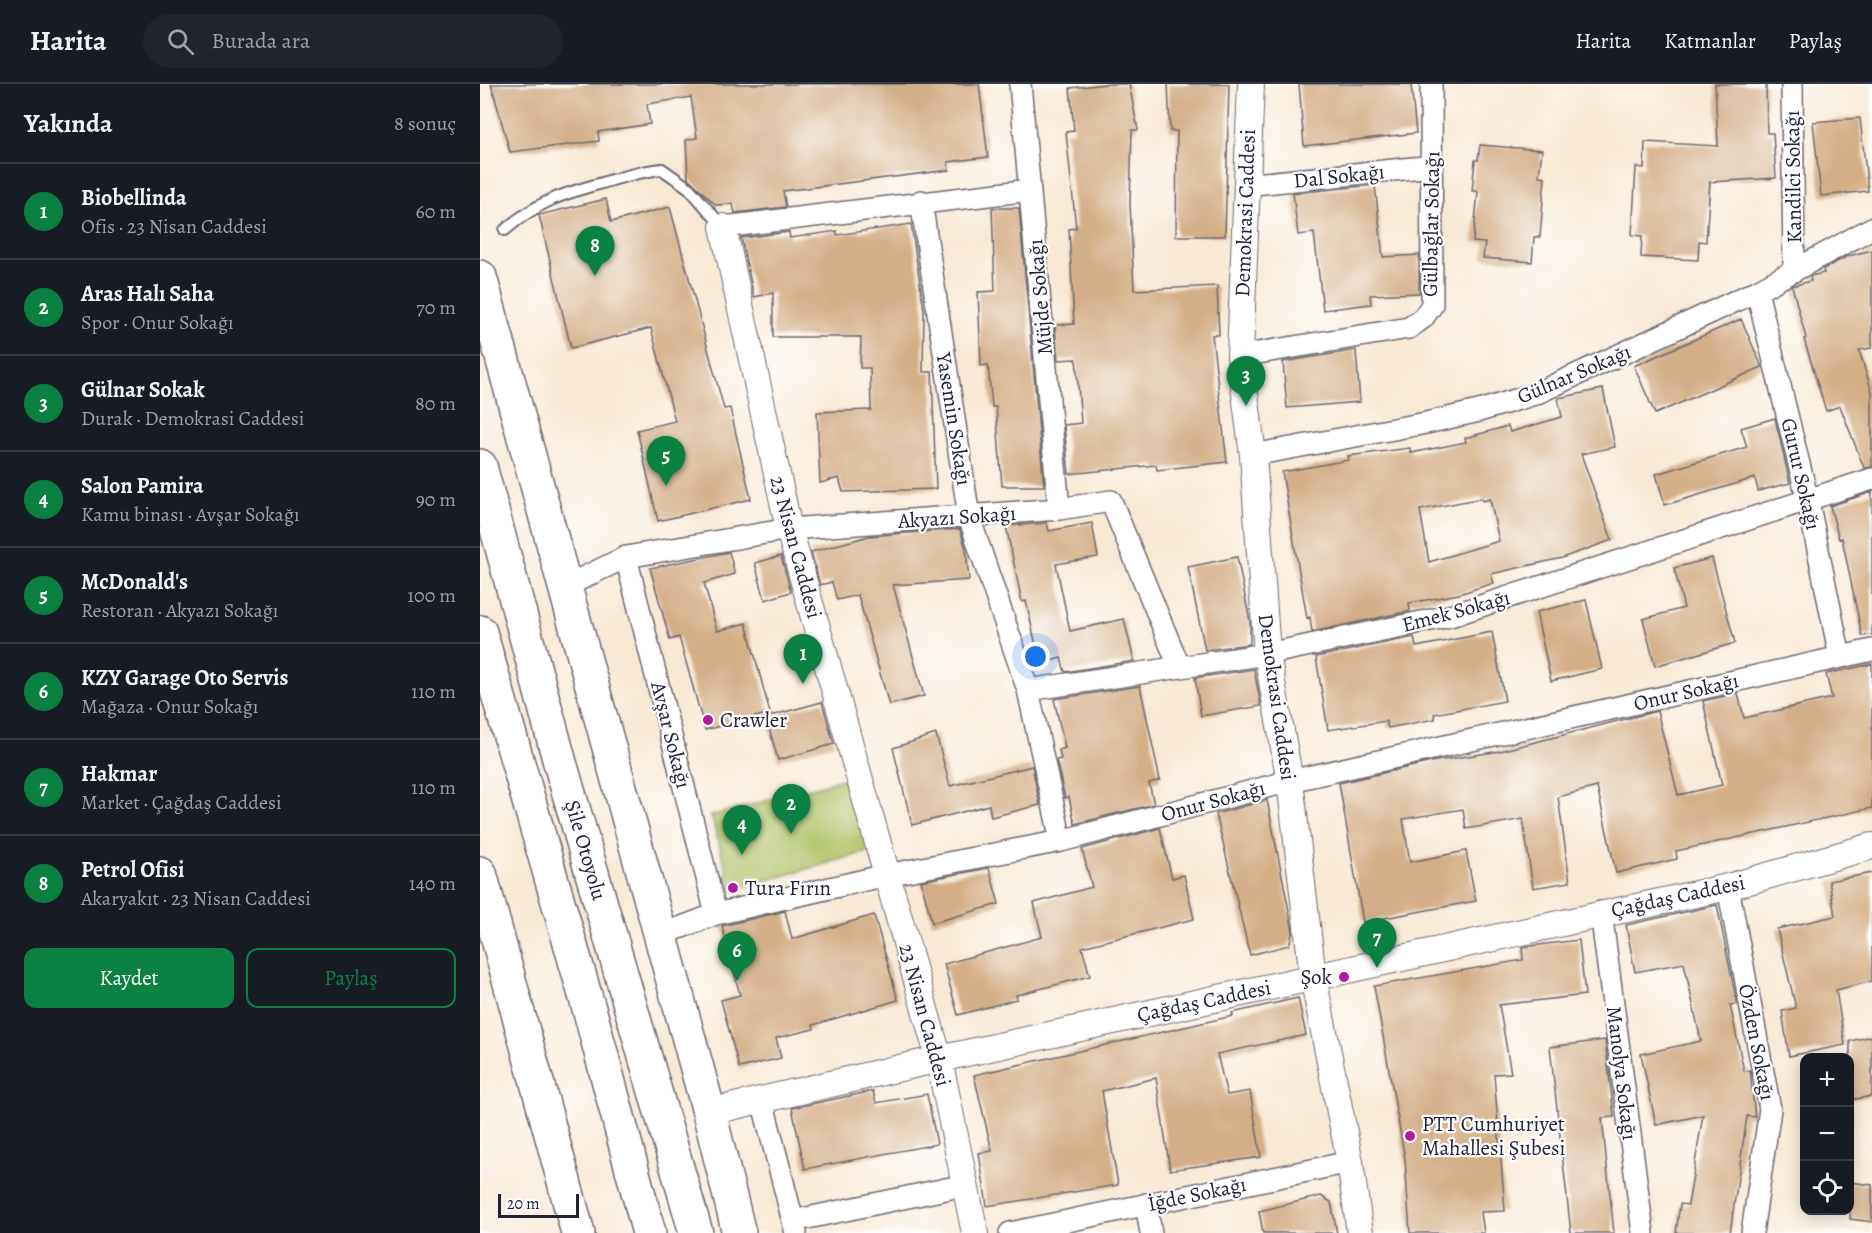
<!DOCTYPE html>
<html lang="tr">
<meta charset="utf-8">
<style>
:root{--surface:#171b24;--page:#20242c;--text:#f1f3f6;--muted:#9ea1a6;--line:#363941;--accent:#0b8043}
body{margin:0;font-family:Alegreya,serif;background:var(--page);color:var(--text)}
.controls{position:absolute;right:18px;bottom:18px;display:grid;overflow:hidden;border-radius:12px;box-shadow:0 3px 15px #0003}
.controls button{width:54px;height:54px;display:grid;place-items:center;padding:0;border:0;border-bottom:2px solid var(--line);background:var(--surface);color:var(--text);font:30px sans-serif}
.scale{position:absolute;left:18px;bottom:15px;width:81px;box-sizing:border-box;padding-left:6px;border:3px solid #22223b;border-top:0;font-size:16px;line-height:21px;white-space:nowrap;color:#22223b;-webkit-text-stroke:4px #fff;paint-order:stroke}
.you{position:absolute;left:556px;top:573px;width:21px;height:21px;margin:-15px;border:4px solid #fff;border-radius:50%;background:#1a73e8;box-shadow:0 0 0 9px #1a73e833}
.badge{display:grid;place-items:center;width:39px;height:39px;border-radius:50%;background:var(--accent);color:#fff;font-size:20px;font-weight:700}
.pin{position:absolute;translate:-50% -50px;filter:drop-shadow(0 2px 3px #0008)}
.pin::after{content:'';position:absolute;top:32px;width:21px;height:18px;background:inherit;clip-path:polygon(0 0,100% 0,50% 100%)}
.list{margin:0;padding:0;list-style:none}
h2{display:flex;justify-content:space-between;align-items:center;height:78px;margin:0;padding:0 24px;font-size:26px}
h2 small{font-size:20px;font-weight:400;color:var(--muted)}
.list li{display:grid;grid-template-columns:39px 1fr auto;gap:18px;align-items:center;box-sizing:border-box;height:96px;padding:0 24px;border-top:2px solid var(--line)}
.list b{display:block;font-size:22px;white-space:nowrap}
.list p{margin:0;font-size:20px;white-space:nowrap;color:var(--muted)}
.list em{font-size:20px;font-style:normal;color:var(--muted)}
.actions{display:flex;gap:12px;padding:18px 24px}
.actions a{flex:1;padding:14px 0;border:2px solid var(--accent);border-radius:12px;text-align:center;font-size:21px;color:var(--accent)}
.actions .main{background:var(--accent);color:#fff}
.icon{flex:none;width:33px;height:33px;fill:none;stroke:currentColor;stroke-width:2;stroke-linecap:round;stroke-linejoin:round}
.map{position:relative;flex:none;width:1392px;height:1149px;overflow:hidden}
header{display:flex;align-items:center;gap:36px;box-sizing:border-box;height:84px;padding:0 30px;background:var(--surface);border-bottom:2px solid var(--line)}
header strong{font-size:28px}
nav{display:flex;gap:33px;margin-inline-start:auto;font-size:21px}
.search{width:420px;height:54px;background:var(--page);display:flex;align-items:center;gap:15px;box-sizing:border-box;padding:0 21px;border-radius:33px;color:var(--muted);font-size:22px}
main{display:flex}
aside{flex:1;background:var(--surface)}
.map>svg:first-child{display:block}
.green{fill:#b1c367;stroke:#6a7251;stroke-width:1.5}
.building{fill:#d3af87;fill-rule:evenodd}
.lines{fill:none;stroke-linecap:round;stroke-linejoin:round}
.service-casing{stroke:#6d6871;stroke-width:14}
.minor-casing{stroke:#6d6871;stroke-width:24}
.tertiary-casing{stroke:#6d6871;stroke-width:28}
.trunk-casing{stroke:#6d6871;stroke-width:36}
.service{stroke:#fff;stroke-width:10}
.minor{stroke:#fff;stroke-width:21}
.tertiary{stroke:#fff;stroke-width:26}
.trunk{stroke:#fff;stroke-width:33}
.poi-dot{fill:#b5179e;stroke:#fff;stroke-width:2}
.labels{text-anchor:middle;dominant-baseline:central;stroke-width:4.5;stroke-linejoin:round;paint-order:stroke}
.street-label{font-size:21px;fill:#22223b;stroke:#fff}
.poi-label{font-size:21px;fill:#22223b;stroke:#fff;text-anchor:start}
</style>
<header>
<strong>Harita</strong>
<div class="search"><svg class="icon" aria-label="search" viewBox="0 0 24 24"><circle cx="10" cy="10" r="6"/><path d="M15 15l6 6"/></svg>Burada ara</div>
<nav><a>Harita</a><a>Katmanlar</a><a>Paylaş</a></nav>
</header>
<main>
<aside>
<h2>Yakında<small>8 sonuç</small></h2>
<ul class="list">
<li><span class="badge">1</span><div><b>Biobellinda</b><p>Ofis · 23 Nisan Caddesi</p></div><em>60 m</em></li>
<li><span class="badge">2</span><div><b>Aras Halı Saha</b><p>Spor · Onur Sokağı</p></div><em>70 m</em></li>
<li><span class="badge">3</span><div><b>Gülnar Sokak</b><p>Durak · Demokrasi Caddesi</p></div><em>80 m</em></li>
<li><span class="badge">4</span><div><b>Salon Pamira</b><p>Kamu binası · Avşar Sokağı</p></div><em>90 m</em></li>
<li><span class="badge">5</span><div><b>McDonald's</b><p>Restoran · Akyazı Sokağı</p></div><em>100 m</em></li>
<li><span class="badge">6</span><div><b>KZY Garage Oto Servis</b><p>Mağaza · Onur Sokağı</p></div><em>110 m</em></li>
<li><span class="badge">7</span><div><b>Hakmar</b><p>Market · Çağdaş Caddesi</p></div><em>110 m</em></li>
<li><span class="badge">8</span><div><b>Petrol Ofisi</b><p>Akaryakıt · 23 Nisan Caddesi</p></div><em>140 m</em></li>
</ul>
<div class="actions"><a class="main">Kaydet</a><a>Paylaş</a></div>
</aside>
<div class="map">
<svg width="1392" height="1149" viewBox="0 0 1392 1149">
<rect width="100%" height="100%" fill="#fff"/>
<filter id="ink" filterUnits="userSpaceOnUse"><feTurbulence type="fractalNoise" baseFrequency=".0167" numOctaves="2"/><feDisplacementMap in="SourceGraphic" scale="12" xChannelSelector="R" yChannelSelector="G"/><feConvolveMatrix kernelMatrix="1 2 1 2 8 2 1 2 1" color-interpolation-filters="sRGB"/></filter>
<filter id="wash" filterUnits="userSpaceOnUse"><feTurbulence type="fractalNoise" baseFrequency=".008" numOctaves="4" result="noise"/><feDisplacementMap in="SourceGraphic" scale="24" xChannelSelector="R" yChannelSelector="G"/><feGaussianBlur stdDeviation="1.35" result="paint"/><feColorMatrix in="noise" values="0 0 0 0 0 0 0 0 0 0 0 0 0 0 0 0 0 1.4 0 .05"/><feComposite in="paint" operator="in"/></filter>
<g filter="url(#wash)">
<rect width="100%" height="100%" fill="#f8e9d6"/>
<!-- green -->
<path class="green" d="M371,693L391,767L252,806L231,732Z"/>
<g id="blocks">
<!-- building -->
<path class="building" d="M11,0H499L508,73L468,78L469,86L303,107L306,123L255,129L253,120L236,121L208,94L206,56L217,54L211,13L167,20L170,40L118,48L119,57L30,68Z
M627,0H649L658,46H652L650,120L654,206L737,202L739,251H732L747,378L677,386L676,381L589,390L584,341L601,339L596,275L578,276L575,241L594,240L589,145L596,144L586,48L594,47L590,4Z
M688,0H749L745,152H696L697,47H690Z
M819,0H931L936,49L824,62Z
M1235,0H1286L1287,49H1293L1296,94L1230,98L1226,158L1219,157L1218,176L1161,173L1162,152L1152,151L1156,83L1164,84L1165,58L1238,62Z
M1380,34L1388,107L1341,112L1333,38Z
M1000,61L1062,66L1059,92L1065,93L1060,153H1054L1052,178L1003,174L1005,159L993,158L998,107H992L995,76H998Z
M895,101L903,173L939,171V209L890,211L891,220L843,226L834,149L818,151L813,109Z
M126,115L131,138L190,123L244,325L250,324L271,415L178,437L157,346L195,337L171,244L91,264L59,131Z
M512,124H539L564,402H522L516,323H512L508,281L501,282L500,255L498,208L515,207Z
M431,140L444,226L443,288H452L456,405L363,408L359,394L340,399L337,328L391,326L390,284H380L381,253H293V209L274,213L261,154L309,148L310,154L357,147V151Z
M1392,166V264L1379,266L1392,308V383L1384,384L1360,322L1346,327L1324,255L1326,254L1312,202L1331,197L1330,192L1344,189L1343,185L1368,172Z
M1261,235L1282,283L1175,330L1154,282Z
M876,266L880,318L807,324L803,278Z
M1123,305L1135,363L1101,370L1132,456L1082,474L1011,490L1014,499L979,510L929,519L930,527L832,548L830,533L827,534L802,388L869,376L868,372L930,364L931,369L986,358L985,354L1028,342L1030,348L1082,333L1078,314ZM1002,414L1003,417L1010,415L1019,457L949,478L940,426Z
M1295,334L1310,399L1278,407L1275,394L1185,421L1176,390L1267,363L1261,344Z
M1392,408V551L1382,552L1362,454L1359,455L1350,422Z
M567,439L569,447L612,439L618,473L576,480L590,547L644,535L654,577L585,588L581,574L560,580L546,517L542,518L526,442Z
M480,445L486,465L489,496L413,501L444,612L409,621L378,511L357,516L352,498L340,501L331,468L389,452Z
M249,468L255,490L224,499L237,547L266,539L290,629L225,646L199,553L190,556L170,484Z
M301,472L311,508L285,516L275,479Z
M757,473L770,537V560L725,566L708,483Z
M1232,474L1255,559L1175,582L1163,535L1204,524L1194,484Z
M1106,516L1122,585L1071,597L1056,528Z
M1012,548L1025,617L954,630L955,635L908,644L906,637L848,646L836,573L934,553L936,563Z
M1392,580V724L1196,767L1197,775L1136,789L1117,703L1078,713L1090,798L1053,804L1043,735L986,745L983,725L923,735L930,778L986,767L996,817L883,838L859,699L956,677L1020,667L1177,627L1198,711L1242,701L1223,617L1258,609L1264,634L1352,614L1346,590Z
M774,585L781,622L721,632L715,594Z
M660,602L680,696L669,699L674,720L595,740L589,713L585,714L576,676L581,675L579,666L585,664L574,615Z
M342,618L354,660L298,676L286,633Z
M456,650L470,702L552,682L560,721L511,733L509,721L432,741L413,664Z
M787,716L813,847L809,861L770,871L736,730Z
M680,744L692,794L704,791L714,835L602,863L610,892L536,911L537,915L478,931L464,880L562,853L554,819L612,803L602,765Z
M509,784L519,820L452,839L441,797Z
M1392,789V897L1356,906L1365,961L1309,972L1302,927L1316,924L1297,845L1355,832L1349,797Z
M1237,821L1257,920L1250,921L1264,987L1270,986L1275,1033L1267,1032L1250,1149H1196L1200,1120L1208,1121L1223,1031L1176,1041L1161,970L1221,957L1204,879L1155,888L1146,841Z
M305,827L312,855L394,831L418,916L333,941L334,945L296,954L301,974L259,984L241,916L260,911L242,842Z
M1099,856L1105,911L1019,921L1031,989L1014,990L1025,1127L1001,1128L1004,1149H930L925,1075L894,902L1043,876L1042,863Z
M818,914L826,951L737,970L747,1011L770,1007L781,1073L690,1086L676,994L622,1007L638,1101L507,1122L499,1069L512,1067L494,991L753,932L752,929Z
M1392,952V1012L1370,1016V957Z
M1125,956L1134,1033L1122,1034L1134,1149H1091L1070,963Z
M393,1007L396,1019L447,1010L457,1060L325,1085L312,1024Z
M1370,1098L1392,1101V1138L1370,1135Z
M841,1112L851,1118L857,1149H783L779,1127Z"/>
</g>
</g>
<g filter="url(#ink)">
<use href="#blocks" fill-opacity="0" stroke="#6d6871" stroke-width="1.5"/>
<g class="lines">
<!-- service casing -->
<g class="service-casing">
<path id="service" d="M25,146C57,118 82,110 122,99C142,93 161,87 182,85L209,104L243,143"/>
</g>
<!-- minor casing -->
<g class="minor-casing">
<path id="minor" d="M540,0L579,425
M1312,0L1314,187
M765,101L953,82
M441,117L489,433L548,606L581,757
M243,143L550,106
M1277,207L1328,417L1360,573
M760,272L929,244L943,234L952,221L951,0
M773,371L946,339L999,327L1055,310L1277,207L1392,144
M146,473L236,830
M84,503L146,473L309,445L579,425L631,417L699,582
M548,606L787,570L970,532L1392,395
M1248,803L1290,1025L1272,1149
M1121,828L1163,1149
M181,851L236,830L407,791L581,757L810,697L1392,566
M282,1016L316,1149
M666,1120L671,1149
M313,1137L485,1101
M530,1149L870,1078"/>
</g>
<!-- tertiary casing -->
<g class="tertiary-casing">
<path id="tertiary" d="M771,0L760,272L773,371L787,570L810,697L833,893L870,1078L880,1149
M243,143L309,445L459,975L495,1149
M229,1028L459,975L1248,803L1392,762"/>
</g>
<!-- trunk casing -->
<g class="trunk-casing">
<path id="trunk" d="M0,193L229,1028L259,1149
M0,382L79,675L216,1149
M0,548L112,935L169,1149
M0,789L98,1149"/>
</g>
<!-- service -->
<use href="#service" class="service"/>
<!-- minor -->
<use href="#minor" class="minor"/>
<!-- tertiary -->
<use href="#tertiary" class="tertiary"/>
<!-- trunk -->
<use href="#trunk" class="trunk"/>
</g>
</g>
<!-- markers -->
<g class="poi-dot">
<circle cx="228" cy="636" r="6"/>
<circle cx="253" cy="804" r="6"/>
<circle cx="864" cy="893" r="6"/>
<circle cx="930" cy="1052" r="6"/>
</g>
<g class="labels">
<!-- street labels -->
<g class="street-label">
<text transform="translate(859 92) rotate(-6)">Dal Sokağı</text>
<text transform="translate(1313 93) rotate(-91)">Kandilci Sokağı</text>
<text transform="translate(765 129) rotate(-88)">Demokrasi Caddesi</text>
<text transform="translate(951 140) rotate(-89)">Gülbağlar Sokağı</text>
<text transform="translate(560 213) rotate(-95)">Müjde Sokağı</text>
<text transform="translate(1094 290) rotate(-23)">Gülnar Sokağı</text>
<text transform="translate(474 335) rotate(81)">Yasemin Sokağı</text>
<text transform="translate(1321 390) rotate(77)">Gurur Sokağı</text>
<text transform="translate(477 433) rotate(-4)">Akyazı Sokağı</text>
<text transform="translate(316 463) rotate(75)">23 Nisan Caddesi</text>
<text transform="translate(976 527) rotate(-15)">Emek Sokağı</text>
<text transform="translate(1206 608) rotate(-13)">Onur Sokağı</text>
<text transform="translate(797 613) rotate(82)">Demokrasi Caddesi</text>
<text transform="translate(191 651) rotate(76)">Avşar Sokağı</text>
<text transform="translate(733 717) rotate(-15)">Onur Sokağı</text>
<text transform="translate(106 766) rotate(74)">Şile Otoyolu</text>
<text transform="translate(1198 812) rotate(-12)">Çağdaş Caddesi</text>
<text transform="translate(724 917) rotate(-12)">Çağdaş Caddesi</text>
<text transform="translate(445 931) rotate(75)">23 Nisan Caddesi</text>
<text transform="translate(1277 958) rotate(79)">Özden Sokağı</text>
<text transform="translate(1142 989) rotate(83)">Manolya Sokağı</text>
<text transform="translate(717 1110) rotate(-12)">İğde Sokağı</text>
</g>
<!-- poi labels -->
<g class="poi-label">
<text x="240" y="636">Crawler</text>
<text x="265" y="804">Tura Fırın</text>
<text x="852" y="893" text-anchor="end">Şok</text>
<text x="942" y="1040">PTT Cumhuriyet<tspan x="942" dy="24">Mahallesi Şubesi</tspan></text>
</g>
</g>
</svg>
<div class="controls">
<button>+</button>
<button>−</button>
<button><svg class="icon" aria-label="locate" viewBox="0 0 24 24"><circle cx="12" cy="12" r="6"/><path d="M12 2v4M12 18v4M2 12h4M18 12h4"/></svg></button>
</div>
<div class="scale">20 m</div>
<div class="you"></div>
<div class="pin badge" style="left:323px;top:600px">1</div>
<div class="pin badge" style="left:311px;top:750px">2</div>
<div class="pin badge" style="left:766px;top:322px">3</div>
<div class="pin badge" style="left:262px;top:771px">4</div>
<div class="pin badge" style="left:186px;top:402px">5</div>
<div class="pin badge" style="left:257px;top:897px">6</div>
<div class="pin badge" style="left:897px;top:884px">7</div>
<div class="pin badge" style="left:115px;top:192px">8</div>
</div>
</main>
